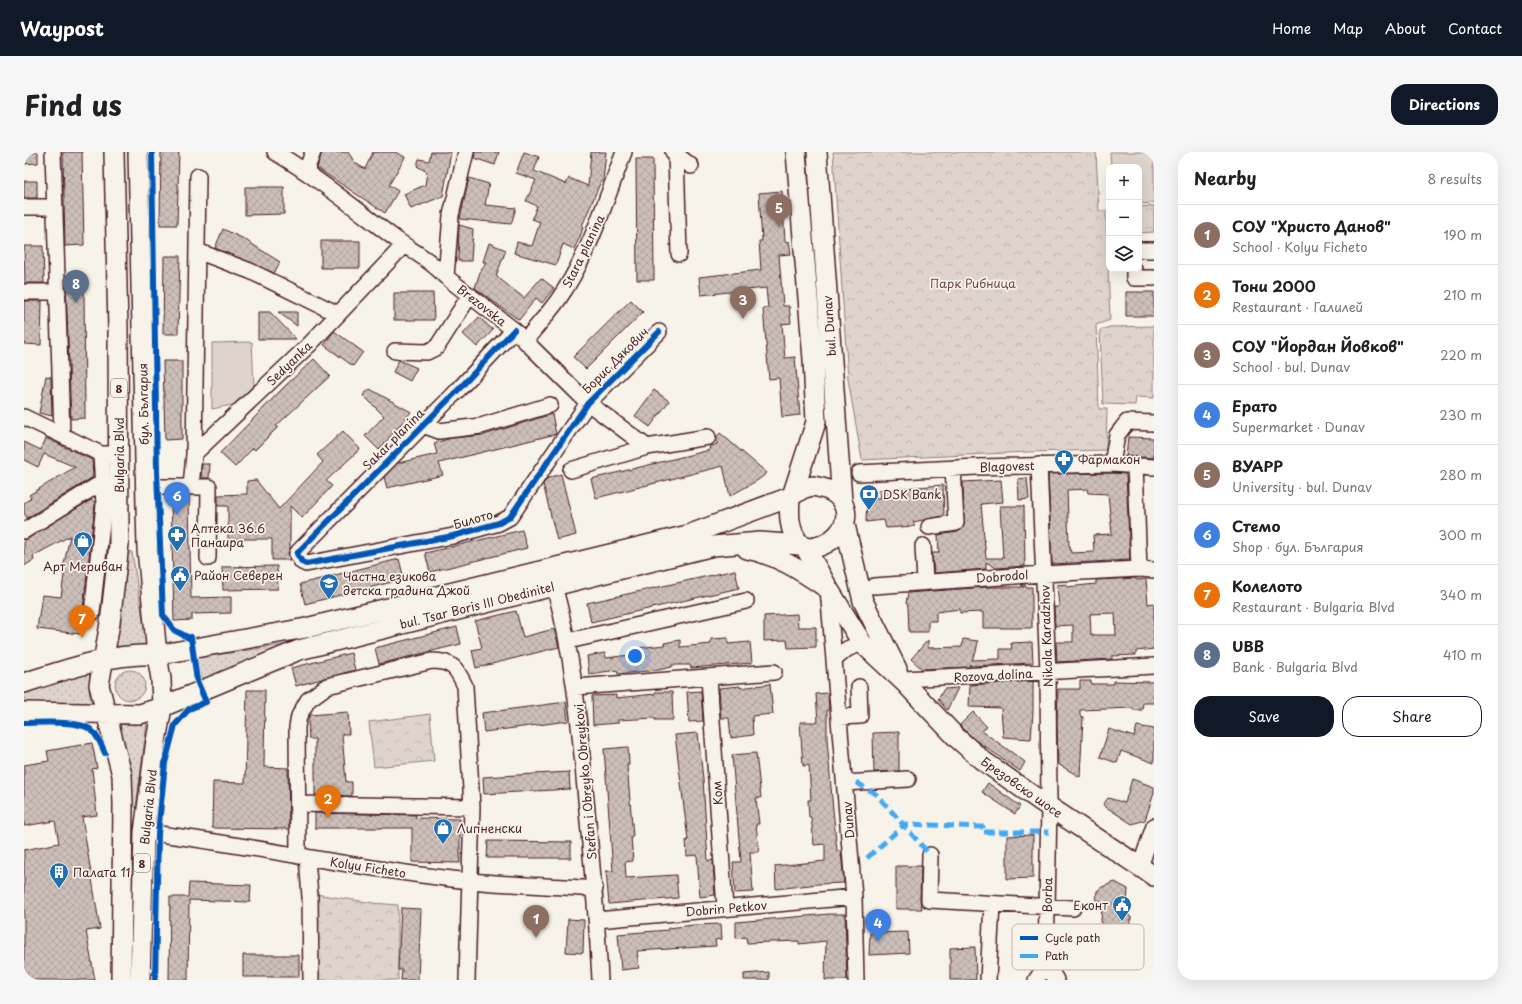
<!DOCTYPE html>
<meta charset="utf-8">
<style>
:root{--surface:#fff;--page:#f6f6f6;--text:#202124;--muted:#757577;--line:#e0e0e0;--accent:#111827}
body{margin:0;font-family:"Playpen Sans",sans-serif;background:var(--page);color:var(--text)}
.controls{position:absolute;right:12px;top:12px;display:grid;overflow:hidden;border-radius:8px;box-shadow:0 4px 16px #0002}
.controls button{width:36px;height:36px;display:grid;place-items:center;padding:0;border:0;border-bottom:1px solid var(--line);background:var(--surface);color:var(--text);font:20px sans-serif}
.you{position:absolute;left:611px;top:504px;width:14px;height:14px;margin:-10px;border:3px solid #fff;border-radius:50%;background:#1a73e8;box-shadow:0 0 0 6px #1a73e833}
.badge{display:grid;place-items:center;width:26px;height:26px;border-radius:50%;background:var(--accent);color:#fff;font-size:13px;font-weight:700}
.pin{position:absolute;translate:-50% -33px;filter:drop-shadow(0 1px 2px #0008)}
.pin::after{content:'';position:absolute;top:21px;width:14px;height:12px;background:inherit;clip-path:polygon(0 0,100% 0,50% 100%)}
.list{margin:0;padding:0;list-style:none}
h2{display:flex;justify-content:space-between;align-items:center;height:52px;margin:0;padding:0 16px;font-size:17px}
h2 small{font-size:13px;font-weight:400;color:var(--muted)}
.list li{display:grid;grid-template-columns:26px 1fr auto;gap:12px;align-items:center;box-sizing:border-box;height:60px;padding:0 16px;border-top:1px solid var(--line)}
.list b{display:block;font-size:15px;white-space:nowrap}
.list p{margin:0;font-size:13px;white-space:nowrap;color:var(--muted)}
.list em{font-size:13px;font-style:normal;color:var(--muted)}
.actions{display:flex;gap:8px;padding:12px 16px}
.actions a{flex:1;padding:9px 0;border:1px solid var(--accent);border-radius:16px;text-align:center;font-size:14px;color:var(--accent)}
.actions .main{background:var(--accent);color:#fff}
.icon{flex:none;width:22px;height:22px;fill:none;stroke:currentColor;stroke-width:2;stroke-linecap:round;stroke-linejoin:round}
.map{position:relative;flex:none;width:1130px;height:828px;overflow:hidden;border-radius:16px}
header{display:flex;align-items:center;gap:24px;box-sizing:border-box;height:56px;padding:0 20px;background:var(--accent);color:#fff}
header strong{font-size:19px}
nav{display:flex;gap:22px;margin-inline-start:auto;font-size:14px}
.intro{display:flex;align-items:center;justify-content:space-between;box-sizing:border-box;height:96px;padding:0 24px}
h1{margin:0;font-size:28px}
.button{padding:10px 18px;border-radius:16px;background:var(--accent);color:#fff;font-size:14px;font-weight:700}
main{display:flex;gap:24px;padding:0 24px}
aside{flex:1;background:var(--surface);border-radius:16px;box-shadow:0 4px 16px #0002}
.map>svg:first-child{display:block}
.grass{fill:url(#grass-dots);stroke:#947a7c}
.park{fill:url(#park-crowns);stroke:#947a7c}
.pitch{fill:#ded4cc;stroke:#947a7c}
.building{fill:url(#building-cross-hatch);stroke:#4a1f2b;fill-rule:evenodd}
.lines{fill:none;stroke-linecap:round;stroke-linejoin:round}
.minor-casing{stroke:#4a1f2b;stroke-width:18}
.major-casing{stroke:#4a1f2b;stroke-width:22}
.minor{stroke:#f7f3e8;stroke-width:15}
.major{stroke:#f7f3e8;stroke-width:19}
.quiet{stroke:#3fa9f5;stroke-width:5;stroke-dasharray:10 5;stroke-linecap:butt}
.cycleway-casing{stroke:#f7f3e8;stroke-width:8}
.cycleway{stroke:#0057b8;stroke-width:6}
.labels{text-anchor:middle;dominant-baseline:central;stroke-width:3.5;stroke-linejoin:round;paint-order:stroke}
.shield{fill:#f7f3e8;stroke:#7e5f64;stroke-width:1}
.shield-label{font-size:11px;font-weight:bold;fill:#4a1f2b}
.street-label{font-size:12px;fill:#4a1f2b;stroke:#f7f3e8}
.park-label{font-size:12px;fill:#6f4c53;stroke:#f7f3e8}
.poi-label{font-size:12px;fill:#4a1f2b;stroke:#f7f3e8;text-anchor:start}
.key{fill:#f7f3e8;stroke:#c3b3af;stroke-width:1}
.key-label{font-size:11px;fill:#4a1f2b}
</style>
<header>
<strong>Waypost</strong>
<nav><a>Home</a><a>Map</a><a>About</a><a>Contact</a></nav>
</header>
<div class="intro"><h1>Find us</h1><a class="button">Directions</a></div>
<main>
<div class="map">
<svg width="1130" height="828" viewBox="0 0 1130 828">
<defs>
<pattern id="grass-dots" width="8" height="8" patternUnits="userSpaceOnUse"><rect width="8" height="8" fill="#ded4cc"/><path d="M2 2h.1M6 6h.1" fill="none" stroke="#c0b6af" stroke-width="1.8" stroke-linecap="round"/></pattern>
<pattern id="park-crowns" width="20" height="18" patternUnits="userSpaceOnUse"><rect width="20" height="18" fill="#ded4cc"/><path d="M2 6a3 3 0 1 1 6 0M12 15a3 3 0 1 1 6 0" fill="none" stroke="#c0b6af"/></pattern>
<pattern id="building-cross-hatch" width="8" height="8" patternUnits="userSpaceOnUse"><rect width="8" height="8" fill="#ccbfb9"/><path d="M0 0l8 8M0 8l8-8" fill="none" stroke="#b1a49f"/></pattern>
</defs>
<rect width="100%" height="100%" fill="#f7f3e8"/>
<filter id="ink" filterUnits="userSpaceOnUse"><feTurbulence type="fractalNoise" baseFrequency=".025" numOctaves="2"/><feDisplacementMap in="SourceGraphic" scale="8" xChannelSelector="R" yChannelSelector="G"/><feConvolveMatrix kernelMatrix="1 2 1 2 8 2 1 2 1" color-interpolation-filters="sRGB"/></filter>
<g filter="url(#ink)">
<!-- grass -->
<path class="grass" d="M104,399L108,400L123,492L90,495Z
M277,490L177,529L173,506Z
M91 533a15 15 0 1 1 30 0a15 15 0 1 1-30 0Z
M66,522L65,539L68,554L0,551V540Z
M123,571L112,655H107L93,573Z"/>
<!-- park -->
<path class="park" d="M809,0H1072L1075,59H1082L1086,168L1072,173L1075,257H1083L1082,298L1004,300L838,308L824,227Z
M1130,54V80L1115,81V55Z
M1130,174V246L1112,245L1111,253L1079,252L1076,178L1086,175Z
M406,562L410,609L350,615L345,570Z
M291,742L349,751L374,753V828H292Z"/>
<!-- pitch -->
<path class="pitch" d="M1086,0H1130V51L1115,52V15H1087Z
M228,190L230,235L213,252L188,257V191Z"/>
<!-- building -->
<path class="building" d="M0,0H14V11L0,12Z
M39,0H58L60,93L41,94Z
M137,0H155L153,73H136Z
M298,0H324L331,11L341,17L349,0H371L381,5L365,33L374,39L361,61L293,16Z
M407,0H427L419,44L387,57L380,42L401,33L403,20L393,14L395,7L405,9Z
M451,0H475L471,13L450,6Z
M500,0L515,5L510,19L542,32L545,26L564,34L567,0H582L579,29H577L558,74L559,75L556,85L550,97L539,92L532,113L490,101L493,90L508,94L516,70L508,67L513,54L502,49L512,28L492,21Z
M612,7H629L630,128H613Z
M445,26L465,32L461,53L492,56L487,72L436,67Z
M0,29H13V46H0Z
M221,35H260V62L221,63Z
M758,39L761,90L765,89L767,102L755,103L759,154H765L767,171L758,172L761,206L771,205L776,263L758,265L755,226L745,227L739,156H744L742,136L677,143L675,125L737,118L735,89H738L735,41Z
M435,73L449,77L447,109H434Z
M199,77L220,87L256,110L250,121L191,96Z
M297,89H336V116H297Z
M465,91L482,98L472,124L500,146L517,126L530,136L518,151L512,146L495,168L451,136L456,120L462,110H459Z
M0,94H19L20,131H1Z
M140,104H156L154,182H139Z
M42,134H60L61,266L47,267Z
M1102,140H1130V164H1102Z
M370,141H409L410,168H370Z
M607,148L619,160L562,217L549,205Z
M0,149H18L17,193L0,192Z
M234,160H246L272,187H234Z
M254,160H273V174Z
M455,165L469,178L453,195L439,182Z
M310,179L339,200L329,214L300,193Z
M290,207L306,224L252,274L254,275L231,298L229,296L211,315L196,301L260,235Z
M375,208L393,216L386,229L369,220Z
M139,209H158V287L141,288Z
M22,224L27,225L28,264L15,261Z
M346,237L387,260L355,298L341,284L360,264L339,243Z
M630,238L645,249L626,275L611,264Z
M528,262L532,282L415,311L419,323L363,336L360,325L374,311L413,302L410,291L428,286L460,283Z
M319,279L336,297L302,329L308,334L278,366L266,354V397L264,402L266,408H248V387H204V354H194V343L223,342V329L232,328L255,357L299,310L293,303Z
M696,281L743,321L734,328L706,344L699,314L572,346L567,327L686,298L685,295L693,292V285Z
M1104,285L1130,286V306L1102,304Z
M22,286L68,308L69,325L3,366L0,361V351L7,346L5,343L51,315L20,302L14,315L0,308V290L17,298Z
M178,312H186L185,326H177Z
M1088,321L1102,322L1106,408L1028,412L1024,322ZM1063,337L1064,341L1084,342L1088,382L1069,383L1070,400L1047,401L1046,394H1045L1043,338Z
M537,322L552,383L533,388L519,332L524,326Z
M1003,326L1005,347L995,348L994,327Z
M977,328L979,350L957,352L962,406H979L976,354H1000L1001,414L972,416L962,410V417L910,421L908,401H915L914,383L934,380L940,374L939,330Z
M919,333L920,364L889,370L891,374L862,376L860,368L842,370L843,346H857L855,338Z
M147,344H165L167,446L207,445V461L168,462V468L150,469Z
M67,348L71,350V353L56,482L13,477L18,443L37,445L40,423L38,421L46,384L9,404L10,408L0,414V388Z
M498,378L503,396L406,420L401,401Z
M375,407L380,427L281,452L276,432Z
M253,414L254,437L199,438L198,415Z
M711,418L715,436L567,470L563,451Z
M1112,426V428L1122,427L1124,452L1130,451V497L1112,499V503L1088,504V507L1033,510L1032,490H1049V473L1031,474L1030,455H1035L1033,433L1043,432V435L1072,432V428ZM1091,461L1092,483H1067L1066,462Z
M1001,432V435H1008V476H959V460L936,461V457L912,460V469H904V480H885L884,454L882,451L884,441L963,435H1000L997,433Z
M492,459L499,485L530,477L535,495L452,516L448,498L458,496L451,469Z
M773,462L774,475H792V495L764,496L763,488L740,489V464Z
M433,475L437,492L355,512L351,496Z
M704,486V492L726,490L728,511L667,516L666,513H648V515L634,518L594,522L593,518L565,522L563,504L581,501L582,506L613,502L612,496L641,493L640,491L656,488V495L687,492V487Z
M939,487L954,489L952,500L948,508L976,507V497H988L987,491L1008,490L1009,511L946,514V512L945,515L898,517L887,507L904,488V496L938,495Z
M327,501L331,518L272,534L267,516Z
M1009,529V560L1007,587L979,585L977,556L945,555L946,533Z
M1056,529H1067V532H1089V529L1130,530V551H1119L1118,558H1109V556L1056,558V564L1059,565L1056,625L1034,612L1033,571L1034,537H1056Z
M746,532L749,562L728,564L729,583L707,586L705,566H697L695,536L716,534V536Z
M934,536L923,558L914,547L920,537Z
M223,538H241L240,615L264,616L265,677L188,676L189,630L221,631Z
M677,539L679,569L665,570L663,540Z
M631,540H648L649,568H631V566L594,568V571L569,573L568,544L592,543V546L631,542Z
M804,541L805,558H803V587L808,647L813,699H817L820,731L794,732L752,737L751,714L801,709V692L790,693L787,665H785L784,648H787L785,613L779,614L776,570H794L792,542Z
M542,550L544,569L460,580L458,561Z
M324,560L325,582H318L322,630H328V644L291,643V587H285L284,566L286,563Z
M949,560L963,575L958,579L1001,610L996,619L950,587L936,573Z
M1113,574L1130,577V611L1097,599L1093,611L1076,605L1085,577L1110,585Z
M875,580V619L850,620L849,581Z
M674,581L679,627L684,709L689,708L691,743L676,745L673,703L663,704L662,688H664L651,583Z
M68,591L73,616L68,617L73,663L58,665L76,777L62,779L71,828H0V698L35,691L31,669L0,674V613L25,609L23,599Z
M604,595L605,613H603L609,684L607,685L609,709L601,710L602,726L652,723L654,746L585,752L582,719H589L580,597Z
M732,601L737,646H732L735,672H732L735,700H726L729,740L711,741L709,710H717L708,603Z
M545,620L546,637L460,642L459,625Z
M1108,627L1130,635V641L1121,668L1108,672L1079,653L1084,646L1101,651Z
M964,631L996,654L991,662L958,640Z
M291,661L392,663L391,666L436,667V711L388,710V676H291Z
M1009,683V726L983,727V684Z
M464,689L547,690V706H463Z
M872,714H897L896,748L898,757H872Z
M1091,730L1104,737L1103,751L1094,757L1107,765L1106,782L1097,787L1077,770L1078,751L1072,747L1073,739L1078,735Z
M165,731L227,733L226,750L165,748L164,828H145L146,745H164Z
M377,756L397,757L394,828H377L378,818H374Z
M806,762H821L823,828H801L802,789L775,792V789L723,791L722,785L712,786V770Z
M544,767L560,768L559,801L542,800Z
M697,772L698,787L691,788L692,794L613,799L615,816L597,818L594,782L644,778V776L670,773Z
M884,780L885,801L845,803L846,781Z
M951,795L952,828H926V796Z
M219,803H275V825H219Z
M745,820V828H720V822Z"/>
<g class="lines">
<!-- minor casing -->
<g class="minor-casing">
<path id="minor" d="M29,0L38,282
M251,0C294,26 333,58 373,88C390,100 408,109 422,125L490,178L564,251L623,295L684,285
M649,0L652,2L655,102
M652,2L667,14
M282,19L289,0
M0,55H31
M1115,98H1130
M173,99L226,119L314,162
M1110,117V126H1130
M422,125L427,63L442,0
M0,140H34
M490,178L435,237L275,399L273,402L278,410L282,412L429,384L475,371L486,365L564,251L635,180
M501,189C512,175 524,162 534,148C565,104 581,50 600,0
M371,199L403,200L413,195L446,143
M0,265L77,302H87
M399,273L415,279L457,274L526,253
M170,302L174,24
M1088,312L1093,283L1103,270L1130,271
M1015,313L1024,520L1025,655L1022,806L1023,812L1032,828
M1111,313L1115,417
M547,318L623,295
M835,321L953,315L1088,312L1130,315
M121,335H185L184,406
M167,335L170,302L285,193L380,93
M905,375L932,371L929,316
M0,379L77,331
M899,394L901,429
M530,433C549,503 555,566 561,637C567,701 573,764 576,828
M850,434L1019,422L1115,417L1130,418
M804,437L830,745L832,828
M68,461L80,353L77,302
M544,489L722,449
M811,507L823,497L838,491
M685,526L701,756
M879,527L1130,514
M552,535L750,520
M815,565L836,564L835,535
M821,631L884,627
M274,652L448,655
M120,680C229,693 337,718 446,729C488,733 529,734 571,737
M906,703L905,748L1049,756
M274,704L273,575L275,564L284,548L303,534L408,509C429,509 433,517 441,534L448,655L443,828
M283,705L286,745L287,828
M1116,715L1130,674
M573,768L830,745
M964,828L968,752
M1012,828L1023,812"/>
</g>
<!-- major casing -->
<g class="major-casing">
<path id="major" d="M90,0L94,178L95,392L86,471L75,533L98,623L99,653L97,828
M114,0L123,397L133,503L137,527L138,555L131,595L120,680L116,828
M793,0L818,349
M788,334C802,336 815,340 820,354C831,382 788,405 776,392C764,379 765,360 766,345L778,337Z
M769,341L792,270L789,207L772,0
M821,373L839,449L873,517
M781,395L804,436L838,491L880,530L933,586L958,608L1015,648L1130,724
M723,397C753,403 776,418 801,435
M0,531C43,517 88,501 133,503L282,476L664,383L766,345
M0,560L116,562L138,555L275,498L689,394L736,390L776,393"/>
</g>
<!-- minor -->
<use href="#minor" class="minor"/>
<!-- major -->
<use href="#major" class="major"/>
<!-- quiet -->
<path class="quiet" d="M832,630L853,643L906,703
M843,706L881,672L959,675V680H1025"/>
<!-- cycleway casing -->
<g class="cycleway-casing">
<path id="cycleway" d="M128,0L133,320L139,463L150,478L165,486L167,485L173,529L182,550L165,557L151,573L141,611L134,682L131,828
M490,178L435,237L275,399L273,402L278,410L282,412L429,384L475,371L486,365L564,251L635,180
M0,571C15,571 54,568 66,577C74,584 77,592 81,601"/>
</g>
<!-- cycleway -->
<use href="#cycleway" class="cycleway"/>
</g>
</g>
<!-- icons -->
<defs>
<g id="pharmacy-pin" transform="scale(1)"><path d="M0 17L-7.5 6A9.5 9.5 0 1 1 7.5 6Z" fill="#1f6fb2" stroke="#f7f3e8"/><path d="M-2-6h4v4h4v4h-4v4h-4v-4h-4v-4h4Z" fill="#fff"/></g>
<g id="bank-pin" transform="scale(1)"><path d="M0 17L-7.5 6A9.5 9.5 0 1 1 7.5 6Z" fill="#1f6fb2" stroke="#f7f3e8"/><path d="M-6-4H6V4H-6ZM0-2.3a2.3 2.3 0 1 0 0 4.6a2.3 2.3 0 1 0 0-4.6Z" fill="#fff"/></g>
<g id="shop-pin" transform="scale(1)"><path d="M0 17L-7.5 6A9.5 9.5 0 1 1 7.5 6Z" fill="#1f6fb2" stroke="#f7f3e8"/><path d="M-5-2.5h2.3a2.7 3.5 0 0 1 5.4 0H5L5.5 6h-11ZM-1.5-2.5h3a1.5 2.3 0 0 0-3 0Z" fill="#fff"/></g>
<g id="civic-pin" transform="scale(1)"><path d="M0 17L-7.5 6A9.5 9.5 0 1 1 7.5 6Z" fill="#1f6fb2" stroke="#f7f3e8"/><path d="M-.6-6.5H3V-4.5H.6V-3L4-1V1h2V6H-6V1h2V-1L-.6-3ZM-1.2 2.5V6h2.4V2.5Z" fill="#fff"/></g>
<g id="school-pin" transform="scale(1)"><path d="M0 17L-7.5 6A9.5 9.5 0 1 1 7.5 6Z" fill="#1f6fb2" stroke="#f7f3e8"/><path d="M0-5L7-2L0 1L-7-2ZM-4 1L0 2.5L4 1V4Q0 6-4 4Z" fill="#fff"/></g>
<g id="building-pin" transform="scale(1)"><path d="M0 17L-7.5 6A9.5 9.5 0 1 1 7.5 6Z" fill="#1f6fb2" stroke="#f7f3e8"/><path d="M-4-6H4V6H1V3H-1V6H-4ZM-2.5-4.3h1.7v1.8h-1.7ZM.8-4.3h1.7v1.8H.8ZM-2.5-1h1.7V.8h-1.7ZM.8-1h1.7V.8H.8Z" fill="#fff"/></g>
</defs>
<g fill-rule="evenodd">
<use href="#pharmacy-pin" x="1040" y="307"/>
<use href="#bank-pin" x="845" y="342"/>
<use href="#pharmacy-pin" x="153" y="383"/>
<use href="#shop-pin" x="59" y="389"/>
<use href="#civic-pin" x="156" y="423"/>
<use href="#school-pin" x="305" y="431"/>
<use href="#shop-pin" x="419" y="676"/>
<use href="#building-pin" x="35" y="720"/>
<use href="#civic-pin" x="1098" y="753"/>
</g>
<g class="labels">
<!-- shield labels -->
<g class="shield">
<rect x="87" y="227" width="16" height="18" rx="3"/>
<rect x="110" y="702" width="16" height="18" rx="3"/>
</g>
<g class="shield-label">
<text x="95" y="236">8</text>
<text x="118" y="711">8</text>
</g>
<!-- street labels -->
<g class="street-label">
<text transform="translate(559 99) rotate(-64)">Stara planina</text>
<text transform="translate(458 153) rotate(38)">Brezovska</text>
<text transform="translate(805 174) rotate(-94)">bul. Dunav</text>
<text transform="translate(591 208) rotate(-45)">Борис Дякович</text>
<text transform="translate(265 211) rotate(-44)">Sedyanka</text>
<text transform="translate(119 252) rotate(-91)">бул. България</text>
<text transform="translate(369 287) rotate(-45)">Sakar planina</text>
<text transform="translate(95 303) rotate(-90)">Bulgaria Blvd</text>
<text transform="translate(983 314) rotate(-2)">Blagovest</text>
<text transform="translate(449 367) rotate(-16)">Билото</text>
<text transform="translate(978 424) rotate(-4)">Dobrodol</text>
<text transform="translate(453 453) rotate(-14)">bul. Tsar Boris III Obedinitel</text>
<text transform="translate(1022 484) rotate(-92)">Nikola Karadzhov</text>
<text transform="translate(969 523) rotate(-3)">Rozova dolina</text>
<text transform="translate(561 630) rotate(-95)">Stefan i Obreyko Obreykovi</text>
<text transform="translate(998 635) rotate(35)">Брезовско шосе</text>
<text transform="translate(693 641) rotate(-94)">Ком</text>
<text transform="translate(124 655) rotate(-84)">Bulgaria Blvd</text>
<text transform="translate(824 668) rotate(-95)">Dunav</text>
<text transform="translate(344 715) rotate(9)">Kolyu Ficheto</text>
<text transform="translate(1023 743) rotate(-89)">Borba</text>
<text transform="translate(702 756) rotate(-5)">Dobrin Petkov</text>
</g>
<!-- park labels -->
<g class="park-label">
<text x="949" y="131">Парк Рибница</text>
</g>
<!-- poi labels -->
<g class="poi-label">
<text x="1054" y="307">Фармакон</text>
<text x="859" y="342">DSK Bank</text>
<text x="167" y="376">Аптека 36.6<tspan x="167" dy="14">Панаира</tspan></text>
<text x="59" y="414" text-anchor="middle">Арт Мериван</text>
<text x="170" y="423">Район Северен</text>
<text x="319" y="424">Частна езикова<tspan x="319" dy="14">детска градина Джой</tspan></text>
<text x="433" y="676">Липненски</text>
<text x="49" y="720">Палата 11</text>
<text x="1084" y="753" text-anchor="end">Еконт</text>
</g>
</g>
<!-- legend -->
<rect x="988" y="772" width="132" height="46" rx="6" class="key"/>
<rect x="996" y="784" width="18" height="4" fill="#0057b8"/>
<rect x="996" y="802" width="18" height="4" fill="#3fa9f5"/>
<g class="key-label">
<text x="1021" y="790">Cycle path</text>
<text x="1021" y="808">Path</text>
</g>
</svg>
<div class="controls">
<button>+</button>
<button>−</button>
<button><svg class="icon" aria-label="layers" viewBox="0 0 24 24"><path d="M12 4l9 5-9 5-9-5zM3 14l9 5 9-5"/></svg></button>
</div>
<div class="you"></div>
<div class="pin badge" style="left:512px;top:786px;background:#8d6e63">1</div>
<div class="pin badge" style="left:304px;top:666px;background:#e8710a">2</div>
<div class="pin badge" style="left:719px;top:167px;background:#8d6e63">3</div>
<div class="pin badge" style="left:854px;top:790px;background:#3f7fe0">4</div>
<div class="pin badge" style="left:755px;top:75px;background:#8d6e63">5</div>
<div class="pin badge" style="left:153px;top:363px;background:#3f7fe0">6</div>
<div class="pin badge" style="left:58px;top:486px;background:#e8710a">7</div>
<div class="pin badge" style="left:52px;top:151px;background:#5c6f8a">8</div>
</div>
<aside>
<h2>Nearby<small>8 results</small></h2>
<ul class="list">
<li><span class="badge" style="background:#8d6e63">1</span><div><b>СОУ &quot;Христо Данов&quot;</b><p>School · Kolyu Ficheto</p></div><em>190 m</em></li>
<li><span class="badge" style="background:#e8710a">2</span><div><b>Тони 2000</b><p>Restaurant · Галилей</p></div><em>210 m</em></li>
<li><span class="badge" style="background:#8d6e63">3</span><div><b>СОУ &quot;Йордан Йовков&quot;</b><p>School · bul. Dunav</p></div><em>220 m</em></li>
<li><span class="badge" style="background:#3f7fe0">4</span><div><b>Ерато</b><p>Supermarket · Dunav</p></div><em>230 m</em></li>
<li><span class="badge" style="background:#8d6e63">5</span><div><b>ВУАРР</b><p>University · bul. Dunav</p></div><em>280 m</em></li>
<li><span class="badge" style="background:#3f7fe0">6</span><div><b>Стемо</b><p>Shop · бул. България</p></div><em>300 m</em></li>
<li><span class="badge" style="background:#e8710a">7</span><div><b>Колелото</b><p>Restaurant · Bulgaria Blvd</p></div><em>340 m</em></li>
<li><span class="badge" style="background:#5c6f8a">8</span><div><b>UBB</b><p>Bank · Bulgaria Blvd</p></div><em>410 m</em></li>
</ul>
<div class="actions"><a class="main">Save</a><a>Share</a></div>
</aside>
</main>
